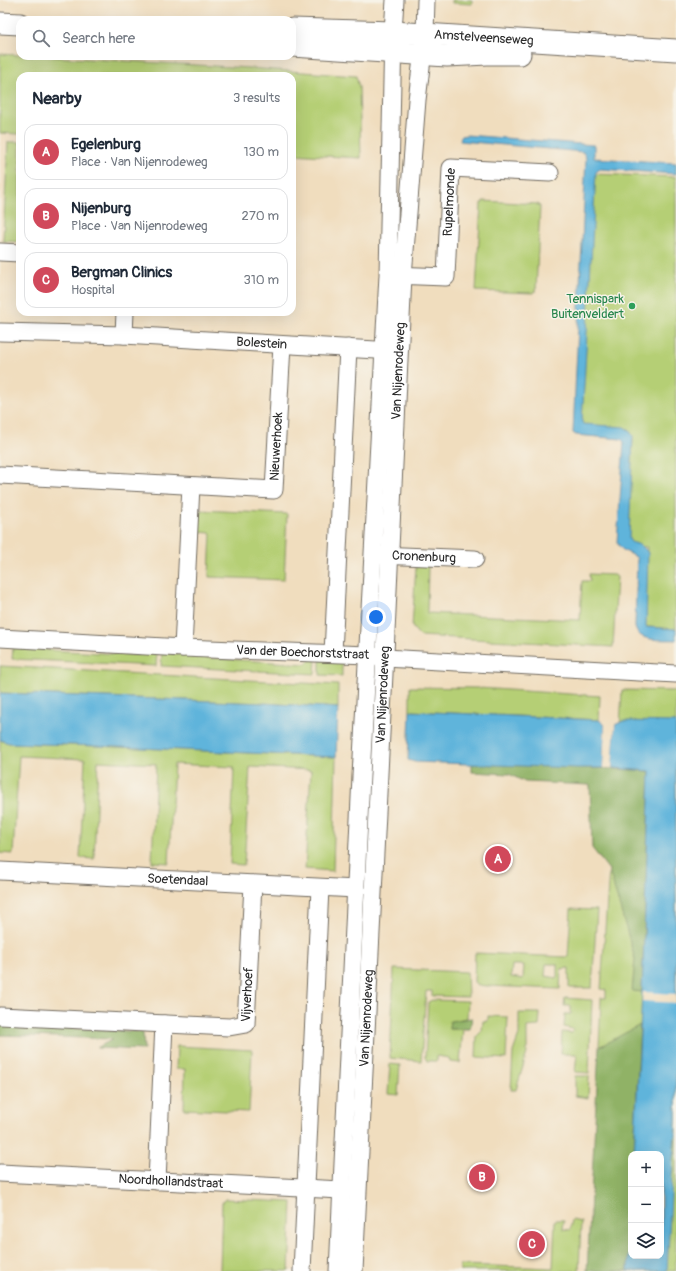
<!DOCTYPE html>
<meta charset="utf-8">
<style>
:root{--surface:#fff;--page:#f2f2f3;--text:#1f2937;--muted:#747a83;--line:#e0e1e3;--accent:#d1495b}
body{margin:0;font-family:Pangolin,sans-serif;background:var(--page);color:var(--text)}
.controls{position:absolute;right:12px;bottom:12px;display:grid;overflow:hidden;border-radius:8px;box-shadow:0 4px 16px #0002}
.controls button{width:36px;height:36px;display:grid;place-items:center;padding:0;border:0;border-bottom:1px solid var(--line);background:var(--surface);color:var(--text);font:20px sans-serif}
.you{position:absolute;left:376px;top:617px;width:14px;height:14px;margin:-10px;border:3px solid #fff;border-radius:50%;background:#1a73e8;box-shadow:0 0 0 6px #1a73e833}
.badge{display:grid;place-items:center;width:26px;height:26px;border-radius:50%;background:var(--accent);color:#fff;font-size:13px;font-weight:700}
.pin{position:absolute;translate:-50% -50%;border:2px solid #fff;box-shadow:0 1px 4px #0006}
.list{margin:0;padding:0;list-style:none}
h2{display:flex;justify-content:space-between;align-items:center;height:52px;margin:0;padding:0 16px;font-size:17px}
h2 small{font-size:13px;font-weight:400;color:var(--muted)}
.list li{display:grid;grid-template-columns:26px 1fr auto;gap:12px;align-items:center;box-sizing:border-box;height:56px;margin:0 8px 8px;padding:0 8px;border:1px solid var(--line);border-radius:12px}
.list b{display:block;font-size:15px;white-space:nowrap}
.list p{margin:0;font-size:13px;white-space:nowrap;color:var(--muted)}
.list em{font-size:13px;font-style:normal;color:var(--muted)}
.icon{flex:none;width:22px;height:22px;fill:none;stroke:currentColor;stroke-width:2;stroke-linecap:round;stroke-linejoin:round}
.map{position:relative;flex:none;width:676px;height:1271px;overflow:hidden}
.search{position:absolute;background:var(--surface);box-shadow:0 4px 16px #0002;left:16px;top:16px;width:280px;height:44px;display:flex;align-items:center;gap:10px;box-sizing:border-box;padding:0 14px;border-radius:12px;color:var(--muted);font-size:15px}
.panel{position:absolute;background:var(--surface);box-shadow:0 4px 16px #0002;left:16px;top:72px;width:280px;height:244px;border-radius:12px}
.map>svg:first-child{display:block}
.green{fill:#b5cf74;stroke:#707d50;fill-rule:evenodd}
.forest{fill:#90b266;stroke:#5e6e48}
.water{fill:#5eb4db;stroke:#447083}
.pier{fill:#f0ddbe}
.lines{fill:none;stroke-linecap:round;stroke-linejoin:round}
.minor-casing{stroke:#70695e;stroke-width:19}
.major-casing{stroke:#70695e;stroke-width:23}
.minor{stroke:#fff;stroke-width:17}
.major{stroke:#fff;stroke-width:21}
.leisure-dot{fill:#2e9e5b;stroke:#f7f3e8;stroke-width:1.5}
.labels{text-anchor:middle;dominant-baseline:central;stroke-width:3;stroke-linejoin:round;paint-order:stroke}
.street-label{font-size:13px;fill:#2b2b2b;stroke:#f7f3e8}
.leisure-label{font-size:13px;fill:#27864d;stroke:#f7f3e8;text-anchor:end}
</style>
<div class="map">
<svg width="676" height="1271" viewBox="0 0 676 1271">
<rect width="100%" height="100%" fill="#f7f3e8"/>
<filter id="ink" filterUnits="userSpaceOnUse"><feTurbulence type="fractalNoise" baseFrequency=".025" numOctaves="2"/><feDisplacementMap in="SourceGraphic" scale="8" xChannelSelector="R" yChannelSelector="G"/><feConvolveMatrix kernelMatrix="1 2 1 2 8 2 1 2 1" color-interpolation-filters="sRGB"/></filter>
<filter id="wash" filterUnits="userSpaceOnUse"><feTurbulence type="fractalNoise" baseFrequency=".012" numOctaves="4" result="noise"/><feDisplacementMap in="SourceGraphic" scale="16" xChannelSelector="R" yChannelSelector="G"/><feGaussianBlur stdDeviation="0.9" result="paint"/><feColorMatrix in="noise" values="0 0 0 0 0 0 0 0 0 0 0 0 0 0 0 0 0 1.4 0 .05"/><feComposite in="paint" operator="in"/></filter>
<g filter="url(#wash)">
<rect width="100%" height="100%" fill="#f0ddbe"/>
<!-- green -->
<path class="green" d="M452,0H472V4L452,3Z
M0,54L250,68L356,76L359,87L361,158L292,154V76H20V134L0,133Z
M8,142H20V242L3,241Z
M593,174L676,177V629L646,627L643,624L647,547L627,546L633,438L581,435Z
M483,201L538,204V206H540L536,291H534L533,293L476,291L481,203H483Z
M199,510L287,514L284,580L209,577L211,533L198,532Z
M428,565L427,613L580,620L582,581H590L589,574L615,575L617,577L613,647L420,636L412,627L416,566Z
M13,648L136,655L149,652L157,653L156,666L12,659Z
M162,653L203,655L208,658L306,664L310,659H316L315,674L161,666Z
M320,660L342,661V676L320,675Z
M0,666L338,685V708L263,703L0,693Z
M410,687L478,688L600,696L599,720L410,711Z
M622,690L676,691V1271H592L603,1045L599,1047L601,998H606V990L601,989L609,870L612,879ZM631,1154H661V1256H631Z
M0,740L9,743L74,745L336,757L333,871L305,869L311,770L250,767L244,865L230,864L234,767L174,764L169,863L152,862L156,764L98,761L94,859L80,858L85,759L19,756L13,854L0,853Z
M571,909L597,910L592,988H569V968L561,969L560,989L488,986L477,985L474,982L475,953L568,957ZM546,964H557V978L545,976ZM512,965H524L523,979L511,977Z
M394,969L467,972L468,997L432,996V991H426L421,1061L390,1058Z
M565,998L592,1000L589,1073L575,1072L577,1054H561L562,1032L572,1033L573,1029L564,1027L565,1014H571V1006H564Z
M432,1000L468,1001L467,1018L451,1021L449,1029H463L460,1063L450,1062L449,1058L437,1056V1061H427L425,1057L428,1002Z
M519,1013H540L539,1026L527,1027V1053L516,1090H511L513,1052L519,1035Z
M488,1016L508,1017L506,1059L476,1057L477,1036L482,1031L483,1021H488Z
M177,1046L252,1050L249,1112L184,1109L185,1069H176Z
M390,1064L400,1065L398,1095L388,1094Z
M575,1076H589L588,1098L575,1096Z
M225,1199L292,1202L289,1271H220L222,1203Z
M555,1220H564L563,1229L570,1230L572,1220L581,1222L579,1271H460V1265L553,1268Z"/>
<!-- forest -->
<path class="forest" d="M472,764C532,766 591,767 650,771L642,992L632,991L635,959L609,870L592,848L590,785L525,782L509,774L472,772Z
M472,1018L470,1029H449L450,1021Z
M0,1024L143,1032L144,1050L97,1048L113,1039L0,1035Z
M640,1025L634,1154H631V1208L628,1271H587L599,1047Z"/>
<!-- water -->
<path class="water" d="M466,135L594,145V158L676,163V174L600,169L596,172L582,422L583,424L624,427L629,430L633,436L629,539L631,542C638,544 644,546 648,553L646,627L676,629V640C663,639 638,643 635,627L637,558C628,551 622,553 617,542L624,442L621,439L576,435L573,433L586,158L583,152L460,141L461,136Z
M0,693L263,703L338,708L336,757L74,745L9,743L0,740Z
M410,711L599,720L605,725L603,768H576L415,762L408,760Z
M623,721L676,722V1121L673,1159L667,1271H628L631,1209V1256H661V1154H634L642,992L650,771L612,768L615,725Z"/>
<!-- pier -->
<path class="pier" d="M605,725H607L605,768H603Z
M613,725H615L612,768H610Z
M643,992L676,994V1003L642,1001Z"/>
</g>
<g filter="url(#ink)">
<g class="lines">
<!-- minor casing -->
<g class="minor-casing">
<g id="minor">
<path d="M0,252L20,253"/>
<path id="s1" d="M392,275L446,277L451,168L550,173"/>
<path id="s2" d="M0,332L124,335L393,351"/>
<path d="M124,335L125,312"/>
<path id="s3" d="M0,475L274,490L282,345"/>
<path id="s4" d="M379,555L475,559"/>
<path id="s5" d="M0,638L183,648L368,655L385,658L676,674"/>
<path d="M183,648L191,486"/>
<path d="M333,653L348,348"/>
<path id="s6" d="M0,871L356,889"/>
<path id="s7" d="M0,1016L229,1027L246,1024L253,884"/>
<path id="s8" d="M0,1173L342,1190"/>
<path d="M157,1181L164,1024"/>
<path d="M302,1271L320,888"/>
<path d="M338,1271L361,776L388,275L393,32L395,0"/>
<path id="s9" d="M354,1271L384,674L403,276L417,100L425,34L426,0"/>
</g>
</g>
<!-- major casing -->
<g class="major-casing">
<g id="major">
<path d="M0,23L20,24"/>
<path id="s10" d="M292,29L393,32L676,50"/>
<path d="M292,46L447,56L487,54H520"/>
</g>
</g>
<!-- minor -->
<use href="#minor" class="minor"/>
<!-- major -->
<use href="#major" class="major"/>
</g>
</g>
<!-- markers -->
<circle class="leisure-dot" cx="632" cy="306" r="4"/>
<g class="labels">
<!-- street labels -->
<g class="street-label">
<text stroke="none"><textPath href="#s10" startOffset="192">Amstelveenseweg</textPath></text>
<text stroke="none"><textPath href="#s1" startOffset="129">Rupelmonde</textPath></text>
<text stroke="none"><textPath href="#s2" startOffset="262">Bolestein</textPath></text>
<text stroke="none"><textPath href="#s9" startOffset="901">Van Nijenrodeweg</textPath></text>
<text stroke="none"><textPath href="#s3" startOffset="318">Nieuwerhoek</textPath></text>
<text stroke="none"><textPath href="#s4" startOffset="45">Cronenburg</textPath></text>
<text stroke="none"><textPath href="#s5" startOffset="303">Van der Boechorststraat</textPath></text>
<text stroke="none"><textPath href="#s9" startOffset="577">Van Nijenrodeweg</textPath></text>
<text stroke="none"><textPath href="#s6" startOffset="178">Soetendaal</textPath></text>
<text stroke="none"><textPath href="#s7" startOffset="276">Vijverhoef</textPath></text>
<text stroke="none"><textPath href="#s9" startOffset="253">Van Nijenrodeweg</textPath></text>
<text stroke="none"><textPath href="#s8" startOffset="171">Noordhollandstraat</textPath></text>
</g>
<!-- leisure labels -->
<g class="leisure-label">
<text x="624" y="299">Tennispark<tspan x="624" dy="15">Buitenveldert</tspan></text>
</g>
</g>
</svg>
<div class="controls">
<button>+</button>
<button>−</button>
<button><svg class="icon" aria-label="layers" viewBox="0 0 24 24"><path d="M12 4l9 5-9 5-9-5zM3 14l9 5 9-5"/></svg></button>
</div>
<div class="you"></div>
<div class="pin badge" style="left:498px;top:859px">A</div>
<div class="pin badge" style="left:482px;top:1177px">B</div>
<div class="pin badge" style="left:532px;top:1244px">C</div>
<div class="search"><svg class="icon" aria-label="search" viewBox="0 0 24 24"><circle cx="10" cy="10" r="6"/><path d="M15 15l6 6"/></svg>Search here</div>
<section class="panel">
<h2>Nearby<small>3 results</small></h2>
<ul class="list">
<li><span class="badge">A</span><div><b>Egelenburg</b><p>Place · Van Nijenrodeweg</p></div><em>130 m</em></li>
<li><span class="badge">B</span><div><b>Nijenburg</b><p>Place · Van Nijenrodeweg</p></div><em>270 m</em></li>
<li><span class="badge">C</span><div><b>Bergman Clinics</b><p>Hospital</p></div><em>310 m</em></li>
</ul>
</section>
</div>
